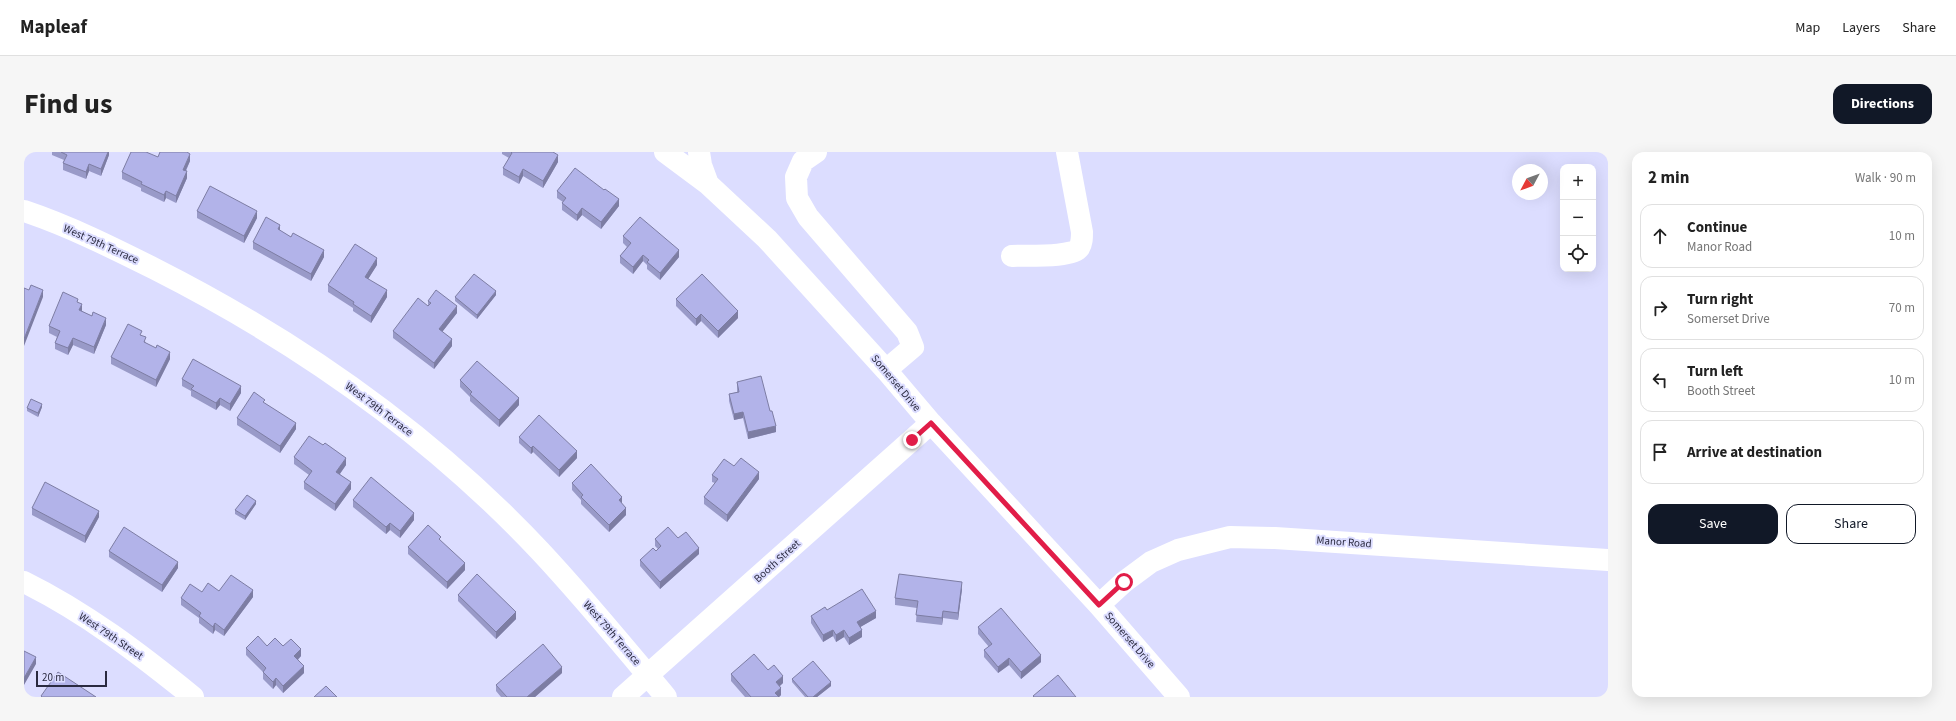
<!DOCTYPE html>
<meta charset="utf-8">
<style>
:root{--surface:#fff;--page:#f6f6f6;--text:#222;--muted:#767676;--line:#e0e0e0;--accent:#111827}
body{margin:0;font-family:"Source Sans 3",sans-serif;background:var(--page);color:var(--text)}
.controls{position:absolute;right:12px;top:12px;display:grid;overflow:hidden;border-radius:8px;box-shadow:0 4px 16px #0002}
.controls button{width:36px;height:36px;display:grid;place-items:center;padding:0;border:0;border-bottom:1px solid var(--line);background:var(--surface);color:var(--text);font:20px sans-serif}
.compass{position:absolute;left:1488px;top:12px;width:36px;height:36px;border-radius:50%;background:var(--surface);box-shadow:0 4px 16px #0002;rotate:229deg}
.scale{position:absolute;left:12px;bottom:10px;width:71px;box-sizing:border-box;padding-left:4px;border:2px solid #2a2a40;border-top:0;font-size:11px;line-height:14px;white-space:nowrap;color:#2a2a40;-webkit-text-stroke:3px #dcddff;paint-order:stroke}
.stop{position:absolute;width:12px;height:12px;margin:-9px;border:3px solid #e11d48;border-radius:50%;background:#fff}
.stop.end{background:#e11d48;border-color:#fff;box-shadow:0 1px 4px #0008}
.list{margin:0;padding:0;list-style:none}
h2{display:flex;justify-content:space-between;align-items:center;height:52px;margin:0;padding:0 16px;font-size:17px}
h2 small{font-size:13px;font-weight:400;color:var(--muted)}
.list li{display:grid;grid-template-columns:26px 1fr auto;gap:12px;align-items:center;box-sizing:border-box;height:64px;margin:0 8px 8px;padding:0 8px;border:1px solid var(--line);border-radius:12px}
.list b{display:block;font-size:15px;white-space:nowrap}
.list p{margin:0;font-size:13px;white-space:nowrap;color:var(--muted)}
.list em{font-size:13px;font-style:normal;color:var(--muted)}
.actions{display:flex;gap:8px;padding:12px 16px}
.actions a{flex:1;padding:9px 0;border:1px solid var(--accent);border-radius:12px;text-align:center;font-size:14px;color:var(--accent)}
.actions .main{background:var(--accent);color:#fff}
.icon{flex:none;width:22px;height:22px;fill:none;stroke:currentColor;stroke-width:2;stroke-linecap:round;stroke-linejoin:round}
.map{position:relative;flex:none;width:1584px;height:545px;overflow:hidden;border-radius:12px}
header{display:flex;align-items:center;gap:24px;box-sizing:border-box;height:56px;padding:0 20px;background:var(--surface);border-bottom:1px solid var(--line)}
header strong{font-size:19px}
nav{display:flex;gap:22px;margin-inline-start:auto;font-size:14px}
.intro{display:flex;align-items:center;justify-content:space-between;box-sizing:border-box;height:96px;padding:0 24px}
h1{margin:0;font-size:28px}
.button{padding:10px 18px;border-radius:12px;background:var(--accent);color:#fff;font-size:14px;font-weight:700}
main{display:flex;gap:24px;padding:0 24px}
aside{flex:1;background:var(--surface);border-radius:12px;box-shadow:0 4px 16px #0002}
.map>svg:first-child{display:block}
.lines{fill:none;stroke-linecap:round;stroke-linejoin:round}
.minor{stroke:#fff;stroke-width:22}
.wall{fill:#999ac8}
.shaded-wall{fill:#7d7da3}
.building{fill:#b2b3e9;stroke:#7d7da3}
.route{stroke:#e11d48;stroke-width:5}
.labels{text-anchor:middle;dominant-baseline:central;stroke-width:4;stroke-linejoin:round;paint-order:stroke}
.street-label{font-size:11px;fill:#2a2a40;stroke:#dcddff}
</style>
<header>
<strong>Mapleaf</strong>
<nav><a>Map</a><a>Layers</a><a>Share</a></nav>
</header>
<div class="intro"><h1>Find us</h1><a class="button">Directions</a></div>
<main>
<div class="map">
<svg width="1584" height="545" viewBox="0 0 1584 545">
<rect width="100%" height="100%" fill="#dcddff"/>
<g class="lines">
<!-- minor -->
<path class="minor" d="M641,0L684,32L743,87L862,218L907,271L1075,453L1155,545
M675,0L677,13L684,32
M792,0L779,9L772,25L773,46L784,65L883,180L889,195L862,218
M0,59C45,74 89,96 131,117C273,189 407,283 516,399C560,446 601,496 642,545
M988,104C1001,103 1048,106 1055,96C1058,91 1058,86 1058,80L1043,0
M0,430C61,460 116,502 169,545
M1075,453L1100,430L1127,410L1154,398L1206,385L1251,386L1584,408
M599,545L907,271"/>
</g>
<!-- wall -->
<path class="wall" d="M28,0H85V3L77,24L65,19L62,27L39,18V11L40,8L28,3Z
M478,0H529L534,10L519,36L499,24L495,32L479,23V16L485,6L478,2Z
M166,9L162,19L163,26L152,51L142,46L140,50L117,39V36L98,27V20Z
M533,39L595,54L577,77L558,63L553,69L538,58V51L539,50L533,46Z
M173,59L233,66L220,91L173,66Z
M256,79L267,85L300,105L287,129L229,97V90Z
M599,84L655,105L636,128L623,117V113L619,109L609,122L596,111V104L603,95L599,91Z
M353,113L344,127L363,145L347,171L329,159V156L304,140V133Z
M472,143L453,167L431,149V145Z
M652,147L714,166L694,186L677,169L672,174L652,154Z
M404,149L433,161L418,180L428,194L410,217L369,186V179L404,154Z
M54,151L58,159L82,173L70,202L49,193L44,203L31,197V191L33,185L25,181V174Z
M118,184L122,191L146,207L132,235L87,212V205Z
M158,227L217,241L206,259L196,253L192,258L167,244V239L158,234Z
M436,228L495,253L475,275L446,249V245L436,235Z
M713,230L746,259L752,280L724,287L719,266L710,268L705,249V242L713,240Z
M241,251L272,277L256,301L213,273V266Z
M18,255L14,265L3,259V256Z
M495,285L553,306L535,325L509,300L507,302L495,291Z
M270,305L322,313L316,322L327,337L311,359L280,337V330L285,323L270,312Z
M710,314L735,327L703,370L680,352V345L691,331L688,330V323Z
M548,331L598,352L602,363L585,380L557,352V348L548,338Z
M329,348L390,368L376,386L366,378L362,382L329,355Z
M232,352L221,368L211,362V358Z
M8,356L75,365L61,391L8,363Z
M654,386L675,402L636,437L616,414V408L632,399L634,397L631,394V387Z
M384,395L441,418L423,437L384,402Z
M85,399L154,416L138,440L85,405Z
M938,437L934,468L919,466L918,473L892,470L893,456L871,453V446Z
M195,439L229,445L200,484L191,478L189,482L175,471V466L157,453V446L178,440Z
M434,443L492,467L472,487L434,449Z
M803,458L852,466L836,475L838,485L825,493L820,485L812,490L809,484L799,490L787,471V464Z
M954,475L1017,510L997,527L985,513L974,521L960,505V498L965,495L954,482Z
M259,494L277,504L274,508L280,521L259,541L252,533L249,537L239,527V520L222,503V496Z
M744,518L759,531L756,534L757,543L755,545H721L707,529V522Z
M538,521L511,545H477L472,539V533Z
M768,527L807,534L793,545H781L768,530Z"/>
<!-- shaded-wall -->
<path class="shaded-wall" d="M84,0H85V3L77,24V17Z
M166,2V9L159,24V18Z
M534,3V10L519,36V29Z
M65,12V19L62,27V20Z
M499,17V24L495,32V25Z
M163,19V26L152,51V44Z
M142,39V46L140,50V43Z
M595,47V54L577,77V70Z
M558,56V63L553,69V63Z
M233,59V66L220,91V84Z
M256,73V80L254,77Z
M300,98V105L287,129V122Z
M655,98V105L636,128V121Z
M619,103V109L609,122V115Z
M353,106V113L341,132V125Z
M19,138V145L0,194V187Z
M363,138V145L347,171V164Z
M472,139V143L453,167V163Z
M58,152V159L55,158Z
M433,154V161L415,184V177Z
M714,159V166L694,186V179Z
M677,162V169L672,174V167Z
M82,166V173L70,202V195Z
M49,186V193L44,203V196Z
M428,187V194L410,217V211Z
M146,200V207L132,235V228Z
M217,234V241L206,259V252Z
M196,246V253L192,258V251Z
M495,246V253L475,275V268Z
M18,252V255L14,265V261Z
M719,260V266L710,268V262Z
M272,271V277L256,301V294Z
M752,274V280L724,287V280Z
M509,294V300L507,302V296Z
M553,299V306L535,325V318Z
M322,306V313L312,327V320Z
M735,320V327L703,370V363Z
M327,330V337L311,359V352Z
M598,345V352L595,348Z
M232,349V352L221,368V364Z
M602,356V363L585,380V373Z
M75,359V365L61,391V384Z
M390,361V368L376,386V379Z
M366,371V378L362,382V375Z
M675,396V402L636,437V430Z
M154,410V416L138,440V433Z
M441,411V418L423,437V430Z
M938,430V437L934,468V461Z
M229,438V445L200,484V478Z
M852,459V466L833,477V470Z
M919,459V466L918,473V466Z
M492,460V467L472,487V480Z
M191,471V478L189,482V475Z
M809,478V484L799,490V483Z
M820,478V485L812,490V483Z
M838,478V485L825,493V486Z
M277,497V504L270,511V504Z
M1017,503V510L997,527V520Z
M12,505V512L0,533V526Z
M985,506V513L974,521V515Z
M280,514V521L259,541V534Z
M538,515V521L511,545H503Z
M759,524V531L752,537V530Z
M252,526V533L249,537V530Z
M807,530V534L793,545H789Z
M757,536V543L755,545H751V541Z"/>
<!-- building -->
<path class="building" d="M37,0H84L77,17L65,12L62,20L39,11L43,3Z
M107,0H122L134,5L136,0H163L166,2L159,18L163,19L152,44L142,39L140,43L117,32L118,30L98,20Z
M487,0H529L534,3L519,29L499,17L495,25L479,16L488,1Z
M551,16L580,38L581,37L595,47L577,70L558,56L553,63L538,51L542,46L533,39Z
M186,34L233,59L220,84L173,59Z
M242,65L256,73L254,77L267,85L269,81L300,98L287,122L229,90Z
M616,65L655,98L636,121L623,110L625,108L619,103L609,115L596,104L607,91L599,84Z
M331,92L353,106L341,125L363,138L347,164L329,152L330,150L304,133Z
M450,122L472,139L453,163L431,145Z
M678,122L714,159L694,179L677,162L672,167L652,147Z
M7,133L19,138L0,187V136L5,138Z
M412,138L433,154L415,177L428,187L410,211L369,179L394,146L404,154L407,151L404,149Z
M39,140L54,147L53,150L58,152L55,158L68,164L69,160L82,166L70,195L49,186L44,196L31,191L36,179L25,174Z
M104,172L118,179L116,183L122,185L120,190L132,196L133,193L146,200L132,228L87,205Z
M169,207L217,234L206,252L196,246L192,251L167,237L170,234L158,227Z
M453,209L495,246L475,268L446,242L448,240L436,228Z
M737,224L746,259H748L752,274L724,280L719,260L710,262L705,242L715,240L713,230Z
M230,240L241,248L239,250L272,271L256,294L213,266Z
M7,247L18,252L14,261L3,256Z
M515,263L553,299L535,318L509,294L507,296L495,285Z
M285,284L299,293L301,291L322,306L312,320L327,330L311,352L280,330L288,319L270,305Z
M717,306L735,320L703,363L680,345L694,327L688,323L700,307L710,314Z
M567,312L598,345L595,348L602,356L585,373L557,345L559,343L548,331Z
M347,325L390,361L376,379L366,371L362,375L329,348Z
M21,330L75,359L61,384L8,356Z
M223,343L232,349L221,364L211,358Z
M404,373L417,385L415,387L441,411L423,430L384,395Z
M100,375L154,410L138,433L85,399Z
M644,375L654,386L662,380L675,396L636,430L616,408L629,396L632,399L637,394L631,387Z
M453,422L492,460L472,480L434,443Z
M875,422L938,430L934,461L919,459L918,466L892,463L894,449L871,446Z
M207,423L229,438L200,478L191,471L189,475L175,464L177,461L157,446L166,432L178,440L184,431L195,439Z
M838,437L852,459L833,470L838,478L825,486L820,478L812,483L809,478L799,483L787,464L801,455L803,458Z
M977,456L1017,503L997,520L985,506L974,515L960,498L968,492L954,475Z
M234,484L243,494L251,486L259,494L267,487L277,497L270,504L280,514L259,534L252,526L249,530L239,520L242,516L222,496Z
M519,492L538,515L503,545H483L472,533Z
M0,499L12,505L0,526Z
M730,502L744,518L750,513L759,524L752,530L757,536L751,541L755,545H727L707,522Z
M789,509L807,530L789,545H784L768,527Z
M34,520L72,545H18L17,544Z
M1034,523L1052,545H1010L1009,544Z
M302,534L313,545H290Z"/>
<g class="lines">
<!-- route -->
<path class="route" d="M888,288L907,271L1075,453L1100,430"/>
</g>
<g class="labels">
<!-- street labels -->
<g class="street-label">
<text transform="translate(77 92) rotate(24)">West 79th Terrace</text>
<text transform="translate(872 231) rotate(50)">Somerset Drive</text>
<text transform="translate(355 257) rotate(37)">West 79th Terrace</text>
<text transform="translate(1320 390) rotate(4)">Manor Road</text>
<text transform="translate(753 409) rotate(-42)">Booth Street</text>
<text transform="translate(588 481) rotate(49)">West 79th Terrace</text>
<text transform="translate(87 484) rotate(34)">West 79th Street</text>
<text transform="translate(1106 488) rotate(49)">Somerset Drive</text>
</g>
</g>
</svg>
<div class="controls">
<button>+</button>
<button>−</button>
<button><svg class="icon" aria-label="locate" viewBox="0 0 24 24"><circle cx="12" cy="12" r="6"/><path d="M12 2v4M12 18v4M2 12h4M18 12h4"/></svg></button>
</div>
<svg class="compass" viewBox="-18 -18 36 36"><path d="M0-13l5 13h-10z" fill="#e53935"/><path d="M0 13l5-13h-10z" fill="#767676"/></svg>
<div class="scale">20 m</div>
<div class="stop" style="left:1100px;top:430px"></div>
<div class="stop end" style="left:888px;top:288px"></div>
</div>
<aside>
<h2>2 min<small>Walk · 90 m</small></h2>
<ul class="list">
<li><svg class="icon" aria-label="ahead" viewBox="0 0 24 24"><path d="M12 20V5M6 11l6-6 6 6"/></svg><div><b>Continue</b><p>Manor Road</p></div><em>10 m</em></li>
<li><svg class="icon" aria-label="right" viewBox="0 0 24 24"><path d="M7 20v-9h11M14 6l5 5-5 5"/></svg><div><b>Turn right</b><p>Somerset Drive</p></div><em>70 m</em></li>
<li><svg class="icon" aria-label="left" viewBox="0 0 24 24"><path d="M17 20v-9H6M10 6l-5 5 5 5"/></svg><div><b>Turn left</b><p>Booth Street</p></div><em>10 m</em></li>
<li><svg class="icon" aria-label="arrive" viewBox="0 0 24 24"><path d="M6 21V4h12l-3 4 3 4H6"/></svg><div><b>Arrive at destination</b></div></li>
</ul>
<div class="actions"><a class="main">Save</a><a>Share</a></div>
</aside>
</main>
